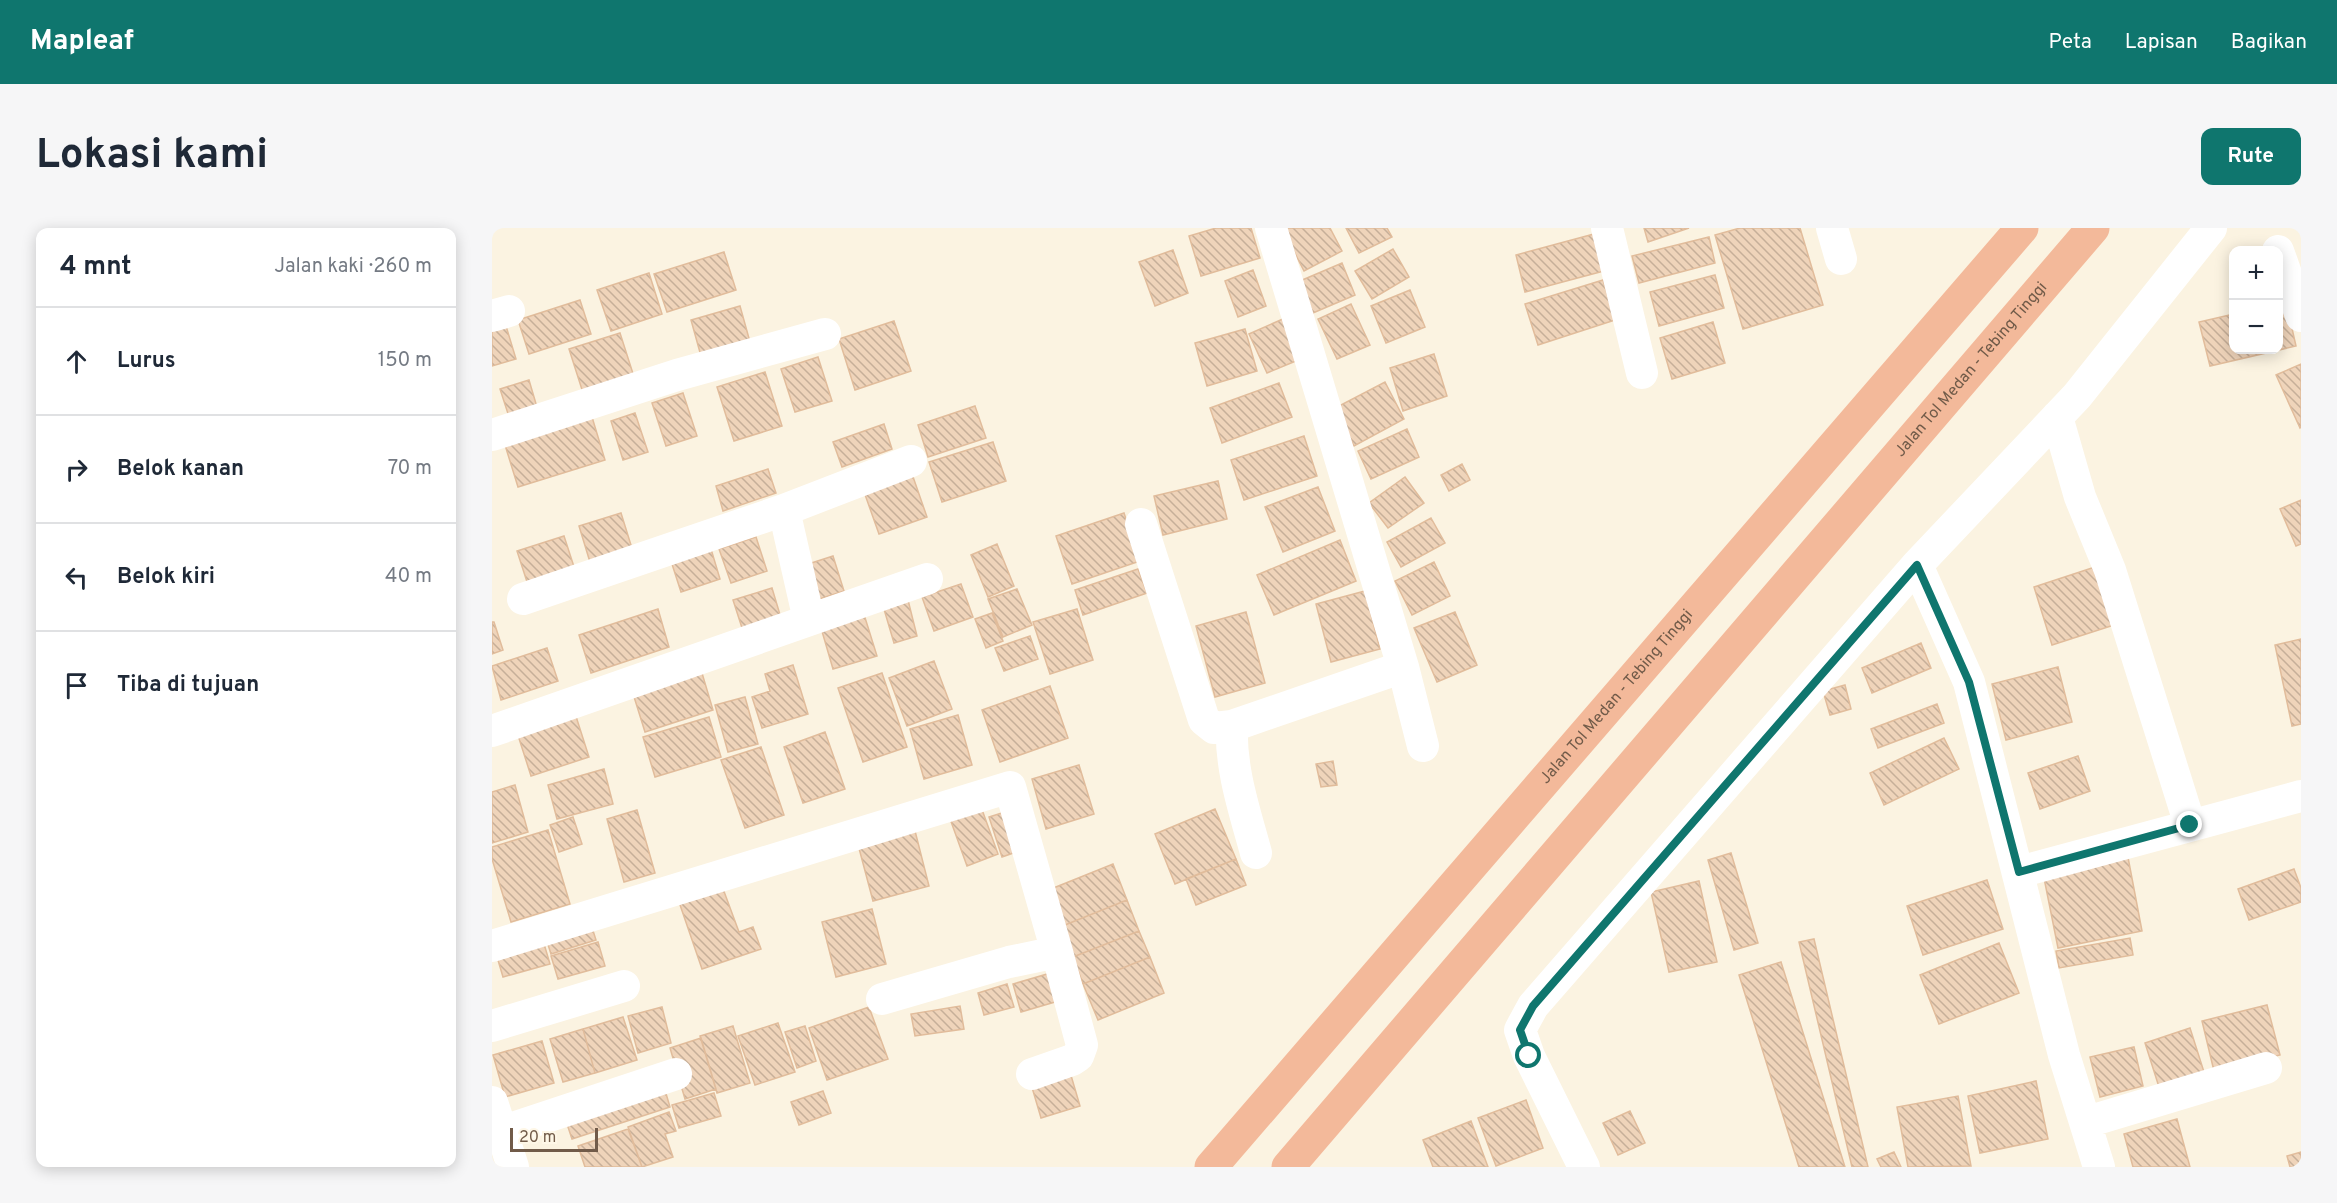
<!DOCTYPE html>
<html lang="id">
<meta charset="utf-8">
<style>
:root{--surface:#fff;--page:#f6f6f7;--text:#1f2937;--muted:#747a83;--line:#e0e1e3;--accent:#0f766e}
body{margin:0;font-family:Overpass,sans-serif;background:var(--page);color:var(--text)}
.controls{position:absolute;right:18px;top:18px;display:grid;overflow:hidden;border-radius:12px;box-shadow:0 3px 15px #0003}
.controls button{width:54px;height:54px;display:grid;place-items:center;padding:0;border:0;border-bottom:2px solid var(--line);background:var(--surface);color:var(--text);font:30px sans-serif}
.scale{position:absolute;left:18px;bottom:15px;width:88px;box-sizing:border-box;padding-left:6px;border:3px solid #715b49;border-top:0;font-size:16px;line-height:21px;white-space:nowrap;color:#715b49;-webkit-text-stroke:4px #fef7e7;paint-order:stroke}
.stop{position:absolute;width:18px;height:18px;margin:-14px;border:4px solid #0f766e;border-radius:50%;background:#fff}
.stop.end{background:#0f766e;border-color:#fff;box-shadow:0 2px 6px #0008}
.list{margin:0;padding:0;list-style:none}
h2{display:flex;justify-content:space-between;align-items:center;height:78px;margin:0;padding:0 24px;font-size:26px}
h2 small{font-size:20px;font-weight:400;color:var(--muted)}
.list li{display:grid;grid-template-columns:39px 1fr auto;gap:18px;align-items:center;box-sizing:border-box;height:108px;padding:0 24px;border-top:2px solid var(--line)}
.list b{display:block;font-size:22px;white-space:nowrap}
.list em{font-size:20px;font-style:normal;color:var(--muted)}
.icon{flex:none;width:33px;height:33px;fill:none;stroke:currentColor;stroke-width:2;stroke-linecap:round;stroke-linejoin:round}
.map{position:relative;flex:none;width:1809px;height:939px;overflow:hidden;border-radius:12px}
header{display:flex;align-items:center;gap:36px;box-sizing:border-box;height:84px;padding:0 30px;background:var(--accent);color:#fff}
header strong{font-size:28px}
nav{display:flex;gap:33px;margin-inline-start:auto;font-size:21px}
.intro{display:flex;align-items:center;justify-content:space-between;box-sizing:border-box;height:144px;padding:0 36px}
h1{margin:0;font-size:42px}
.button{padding:15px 27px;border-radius:12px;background:var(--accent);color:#fff;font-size:21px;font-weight:700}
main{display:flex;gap:36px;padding:0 36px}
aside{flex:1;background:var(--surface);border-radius:12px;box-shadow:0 3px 15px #0003}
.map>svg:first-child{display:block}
.building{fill:url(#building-back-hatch);stroke:#e1bc9b;stroke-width:1.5}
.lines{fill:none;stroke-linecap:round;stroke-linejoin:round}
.street{stroke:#fff;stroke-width:32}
.highway{stroke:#f3b99a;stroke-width:33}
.route{stroke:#0f766e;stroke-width:8}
.labels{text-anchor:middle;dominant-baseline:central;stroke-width:4.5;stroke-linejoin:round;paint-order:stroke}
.street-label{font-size:16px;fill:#715b49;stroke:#fef7e7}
</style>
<header>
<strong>Mapleaf</strong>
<nav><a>Peta</a><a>Lapisan</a><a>Bagikan</a></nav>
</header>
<div class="intro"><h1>Lokasi kami</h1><a class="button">Rute</a></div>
<main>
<aside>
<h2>4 mnt<small>Jalan kaki · 260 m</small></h2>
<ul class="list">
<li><svg class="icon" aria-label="ahead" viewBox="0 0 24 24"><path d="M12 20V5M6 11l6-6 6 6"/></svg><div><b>Lurus</b></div><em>150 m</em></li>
<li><svg class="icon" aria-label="right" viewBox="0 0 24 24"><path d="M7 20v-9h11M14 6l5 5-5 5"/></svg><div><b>Belok kanan</b></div><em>70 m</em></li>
<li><svg class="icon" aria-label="left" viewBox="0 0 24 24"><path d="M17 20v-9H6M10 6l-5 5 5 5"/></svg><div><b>Belok kiri</b></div><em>40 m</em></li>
<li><svg class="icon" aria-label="arrive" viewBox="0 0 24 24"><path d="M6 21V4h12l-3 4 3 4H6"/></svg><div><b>Tiba di tujuan</b></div></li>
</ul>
</aside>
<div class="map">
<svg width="1809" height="939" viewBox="0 0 1809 939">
<defs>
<pattern id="building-back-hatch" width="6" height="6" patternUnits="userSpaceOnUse" patternTransform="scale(1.5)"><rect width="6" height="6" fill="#efd4ba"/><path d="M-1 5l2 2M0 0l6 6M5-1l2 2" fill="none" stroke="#c6af99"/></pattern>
</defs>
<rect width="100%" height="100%" fill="#fbf3e1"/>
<!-- building -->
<path class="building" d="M724,0H759L768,30L709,48L697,8Z
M790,0H838L850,23L812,43Z
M854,0H895L900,9L867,25Z
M1152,0H1197L1156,14Z
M1248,0H1308L1331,77L1251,101L1223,7Z
M1102,6L1112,43L1033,64L1024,27Z
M1217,9L1223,35L1147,55L1140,28Z
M901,21L917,49L880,71L863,43Z
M681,22L696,65L663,78L647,34Z
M232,24L244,62L175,84L162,46Z
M850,35L863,67L821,85L808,53Z
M761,42L774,78L746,89L733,53Z
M157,45L170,86L119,103L105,62Z
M1223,47L1232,80L1167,98L1158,64Z
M1111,52L1123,92L1046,117L1033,76Z
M918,62L933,99L894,115L879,78Z
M88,72L99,106L37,126L26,92Z
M1794,74L1804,118L1718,138L1707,94L1742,86V122H1786V76Z
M859,76L878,117L845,131L826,91Z
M248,78L258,114L209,128L199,92Z
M793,90L811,130L775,145L757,106Z
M402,93L419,143L363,162L347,111Z
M1221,94L1233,135L1180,151L1168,110Z
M14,98L24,131L0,138V103Z
M753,101L765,143L715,158L703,115Z
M128,105L144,155L93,171L77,121Z
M942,126L955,168L911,183L898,140Z
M326,129L340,173L303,184L289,141Z
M1809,136V199L1808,200L1784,147Z
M273,144L290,198L242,213L225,159Z
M37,152L47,186L19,195L8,161Z
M893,154L912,191L862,218L843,180Z
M787,155L800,189L730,215L718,180Z
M191,165L205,208L174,218L160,175Z
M483,178L494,210L436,229L426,197Z
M143,185L156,224L131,232L119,193Z
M100,189L113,232L26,259L13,217Z
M392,196L400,221L350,239L341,214Z
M915,201L927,229L879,251L866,223Z
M812,208L825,248L752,272L739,232Z
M501,214L514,253L450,274L437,234Z
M970,236L978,252L957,263L949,247Z
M276,241L284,265L231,283L224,258Z
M419,243L435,289L387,306L371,261Z
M913,249L932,275L896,300L877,275Z
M726,253L735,291L671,307L662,268Z
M826,259L843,303L791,324L773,279Z
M1809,272V316L1804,318L1788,281Z
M129,285L143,330L101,344L87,298Z
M632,285L648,333L580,356L564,308Z
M939,290L953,315L909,339L895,314Z
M72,308L85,348L38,363L25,323Z
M264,309L275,343L239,355L227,321Z
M848,312L864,353L782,387L765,347Z
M505,316L522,358L496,369L479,327Z
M219,321L228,351L189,364L179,333Z
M341,328L352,363L318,374L307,339Z
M942,334L958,368L920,387L903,353Z
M1603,339L1622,397L1560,417L1542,359Z
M646,341L655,365L591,387L583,362Z
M469,356L481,389L442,403L430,369Z
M280,360L289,390L251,403L241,372Z
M525,361L540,397L511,409L496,371Z
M873,363L888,421L839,434L824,376Z
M414,364L425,408L402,415L389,371Z
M370,380L385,428L341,441L327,393Z
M166,381L177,419L99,445L87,407Z
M585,381L601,432L558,446L541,394Z
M754,384L773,455L723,469L704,398Z
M963,384L985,437L945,454L922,400Z
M500,385L511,413L494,420L483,391Z
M0,394H2L11,422L0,426Z
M538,408L546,431L512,443L503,420Z
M1809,411V496L1800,498L1783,417Z
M1429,415L1439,440L1380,465L1370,440Z
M55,420L66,453L9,472L0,438Z
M442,433L460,481L415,498L397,450Z
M207,435L221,482L153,504L138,456Z
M301,437L316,486L270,500L260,469L278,463L273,446Z
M1566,439L1580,494L1514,512L1500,456Z
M390,445L415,519L371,534L346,460Z
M1353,457L1359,481L1338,487L1331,463Z
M558,458L576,510L508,534L490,482Z
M253,469L266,516L236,524L223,477Z
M1445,476L1452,495L1386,520L1379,501Z
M81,479L97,529L39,548L23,498Z
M466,487L480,537L432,551L418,501Z
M217,489L229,529L163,549L151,509Z
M333,504L353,561L311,575L292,519Z
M1452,510L1467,541L1392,577L1378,545Z
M269,519L292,587L253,600L229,532Z
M1586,528L1598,563L1548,581L1536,545Z
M841,533L845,557L829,559L824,536Z
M587,537L602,586L554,601L540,551Z
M112,541L121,576L65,591L56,557Z
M23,557L36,604L0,615V564Z
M488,576L506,626L475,638L457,588Z
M723,581L744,631L683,656L663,606Z
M145,582L163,645L132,654L115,591Z
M513,584L527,623L510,629L497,589Z
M81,589L90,616L67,624L58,597Z
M421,595L437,658L381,673L364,609Z
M56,602L78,676L19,694L0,631V619Z
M1635,624L1650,703L1566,720L1550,640Z
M1239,625L1266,715L1242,722L1216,632Z
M744,631L754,657L704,677L694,651Z
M621,636L635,672L568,699L554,663Z
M1802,641L1809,660V674L1757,692L1746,661Z
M1495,652L1511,701L1431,727L1415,678Z
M1207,653L1225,734L1177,744L1159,664Z
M230,658L247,704L261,699L269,721L210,741L187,674Z
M635,672L647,703L581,729L568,699Z
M380,681L394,736L344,749L330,694Z
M97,690L104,712L59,726L52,704Z
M647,703L658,729L591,756L581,729Z
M50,709L58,736L11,749L3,722Z
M1638,710L1641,727L1567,740L1564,723Z
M1322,711L1376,939H1360L1307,714Z
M106,714L113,738L66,751L59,728Z
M1507,715L1527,765L1447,796L1428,747Z
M658,729L672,765L606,792L591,756Z
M1289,734L1353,939H1307L1247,747Z
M562,744L570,772L529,784L521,756Z
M515,756L522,779L492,787L486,765Z
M1775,777L1788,827L1722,843L1710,793Z
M468,778L472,801L423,808L419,786Z
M170,779L179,815L146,825L136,788Z
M377,779L396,831L335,852L317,800Z
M131,789L145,832L103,845L91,801Z
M286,795L303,844L263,857L246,808Z
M241,798L258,855L225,865L208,808Z
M313,798L324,833L305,840L293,804Z
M1698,800L1712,844L1667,859L1653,815Z
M91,801L103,845L71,854L58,811Z
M209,810L224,861L193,871L178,820Z
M50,813L62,855L13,869L1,827Z
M1642,819L1651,858L1608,869L1598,829Z
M578,844L588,878L549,890L539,856Z
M170,852L178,879L80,911L71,884Z
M1544,853L1556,911L1488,925L1476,868Z
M331,863L339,885L307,897L299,874Z
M222,865L229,888L187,900L180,877Z
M1466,868L1479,938L1416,939L1405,879Z
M1034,872L1051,920L1004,938L986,890Z
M1138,883L1153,915L1126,927L1111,895Z
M177,884L184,903L173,906L181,929L150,939L136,899Z
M1685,891L1698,939H1641L1632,906Z
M979,893L996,939H941L931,912Z
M136,901L150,939H93L86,918Z
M1402,924L1409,939H1389L1385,931Z
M1809,924V939H1798L1795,928Z"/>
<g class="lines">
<!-- street -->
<path class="street" d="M779,0L911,439L931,518
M1115,0L1150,145
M1340,0L1349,31
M1786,23L1809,88
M0,88L17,83
M1565,189L1588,269L1618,342L1698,597
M0,207L185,147L333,106
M649,296L712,492L722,500L740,498
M1425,337L1477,454L1572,827L1607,939
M31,371L292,282
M317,392L292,282L419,233
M0,503L435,351
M764,625C753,584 738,541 740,498L911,439
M1527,644L1809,568
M0,718L518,559L565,724L517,734L390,771
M0,798L132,758
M540,846L580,832L586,828L590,817L565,724
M0,874L21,939
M1595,894L1774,840
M9,904L184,846
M1092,939L1037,828L1028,802L1041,778L1425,337L1585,168L1719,0"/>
<!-- highway -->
<g class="highway">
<path id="s1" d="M719,939L1530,0"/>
<path id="s2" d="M796,939L1601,0"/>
</g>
</g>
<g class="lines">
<!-- route -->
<path class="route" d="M1037,828L1028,802L1041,778L1425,337L1477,454L1527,644L1698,597"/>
</g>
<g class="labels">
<!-- street labels -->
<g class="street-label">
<text stroke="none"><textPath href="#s2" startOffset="1050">Jalan Tol Medan - Tebing Tinggi</textPath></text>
<text stroke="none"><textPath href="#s1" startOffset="621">Jalan Tol Medan - Tebing Tinggi</textPath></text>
</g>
</g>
</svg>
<div class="controls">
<button>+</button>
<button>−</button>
</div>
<div class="scale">20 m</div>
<div class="stop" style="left:1037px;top:828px"></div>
<div class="stop end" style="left:1698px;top:597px"></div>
</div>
</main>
